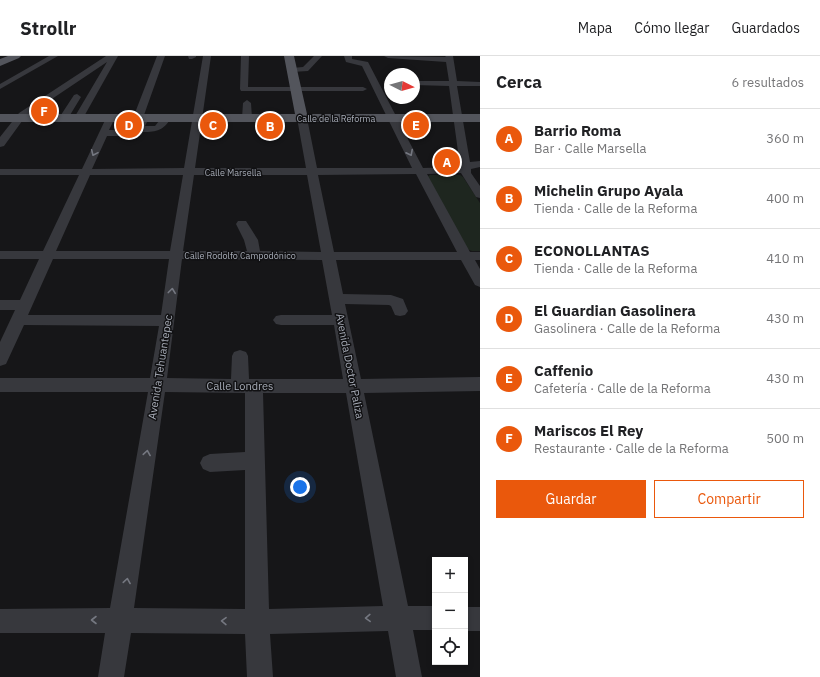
<!DOCTYPE html>
<html lang="es">
<meta charset="utf-8">
<style>
:root{--surface:#fff;--page:#f2f2f2;--text:#202124;--muted:#757577;--line:#e0e0e0;--accent:#ea580c}
body{margin:0;font-family:"IBM Plex Sans",sans-serif;background:var(--page);color:var(--text)}
.controls{position:absolute;right:12px;bottom:12px;display:grid;overflow:hidden;border-radius:0px;box-shadow:0 2px 6px #0003}
.controls button{width:36px;height:36px;display:grid;place-items:center;padding:0;border:0;border-bottom:1px solid var(--line);background:var(--surface);color:var(--text);font:20px sans-serif}
.compass{position:absolute;left:384px;top:12px;width:36px;height:36px;border-radius:50%;background:var(--surface);box-shadow:0 2px 6px #0003;rotate:96deg}
.you{position:absolute;left:300px;top:431px;width:14px;height:14px;margin:-10px;border:3px solid #fff;border-radius:50%;background:#1a73e8;box-shadow:0 0 0 6px #1a73e833}
.badge{display:grid;place-items:center;width:26px;height:26px;border-radius:50%;background:var(--accent);color:#fff;font-size:13px;font-weight:700}
.pin{position:absolute;translate:-50% -50%;border:2px solid #fff;box-shadow:0 1px 4px #0006}
.list{margin:0;padding:0;list-style:none}
h2{display:flex;justify-content:space-between;align-items:center;height:52px;margin:0;padding:0 16px;font-size:17px}
h2 small{font-size:13px;font-weight:400;color:var(--muted)}
.list li{display:grid;grid-template-columns:26px 1fr auto;gap:12px;align-items:center;box-sizing:border-box;height:60px;padding:0 16px;border-top:1px solid var(--line)}
.list b{display:block;font-size:15px;white-space:nowrap}
.list p{margin:0;font-size:13px;white-space:nowrap;color:var(--muted)}
.list em{font-size:13px;font-style:normal;color:var(--muted)}
.actions{display:flex;gap:8px;padding:12px 16px}
.actions a{flex:1;padding:9px 0;border:1px solid var(--accent);border-radius:0px;text-align:center;font-size:14px;color:var(--accent)}
.actions .main{background:var(--accent);color:#fff}
.icon{flex:none;width:22px;height:22px;fill:none;stroke:currentColor;stroke-width:2;stroke-linecap:round;stroke-linejoin:round}
.map{position:relative;flex:none;width:480px;height:621px;overflow:hidden}
header{display:flex;align-items:center;gap:24px;box-sizing:border-box;height:56px;padding:0 20px;background:var(--surface);border-bottom:1px solid var(--line)}
header strong{font-size:19px}
nav{display:flex;gap:22px;margin-inline-start:auto;font-size:14px}
main{display:flex}
aside{flex:1;background:var(--surface)}
.map>svg:first-child{display:block}
.green{fill:#1e261f}
.lines{fill:none;stroke-linecap:round;stroke-linejoin:round}
.minor{fill:#37383d;fill-rule:evenodd}
.major{fill:#53555c;fill-rule:evenodd}
.oneway{stroke:#757881}
.labels{text-anchor:middle;dominant-baseline:central;stroke-width:3;stroke-linejoin:round;paint-order:stroke}
.far-street-label{font-size:9px;fill:#a8adb8;stroke:#111113}
.street-label{font-size:11px;fill:#a8adb8;stroke:#111113}
</style>
<header>
<strong>Strollr</strong>
<nav><a>Mapa</a><a>Cómo llegar</a><a>Guardados</a></nav>
</header>
<main>
<div class="map">
<svg width="480" height="621" viewBox="0 0 480 621">
<rect width="100%" height="100%" fill="#161618"/>
<!-- green -->
<path class="green" d="M430,119H460L463,121L480,147V195H472L467,193L427,121Z"/>
<g class="lines">
<!-- minor -->
<path class="minor" d="M49,0H58L0,33V28Z
M106,0H118L82,64L79,65L74,62L107,6L25,61L4,90L0,91V81L19,57Z
M157,0H165L144,59L149,62L145,70H155L163,60L166,59L171,62C164,74 157,76 143,76L141,79L138,80H107L92,113L184,112L203,0H211L195,112H306L297,62L302,59L307,62L317,112H412L362,10L346,6L344,0H352V3L368,6L396,60L418,69H421L416,62L418,60H424L431,70L429,72L418,75L401,70L423,112L457,111L460,110L449,30L414,29V25H449L446,6L388,2L384,0L446,1L445,0H453L457,25L480,26V30H457L470,106L480,105V111L471,113V117L480,130V142L476,141L461,117L427,118L470,196H480V204H475L480,213V231L475,229L461,204H336L343,238L391,239L403,243L408,255L405,259L400,260L395,259L391,250L389,249L345,248L361,323L480,321V335L364,337L408,550H435V574H413L422,621H396L388,575L270,578L273,621H247L245,578L131,577L124,621H98L105,577H0V553L110,552L148,336H0V322H150L159,270L24,269L6,308L0,310V286L15,254H0V244H20L39,203H0V195H43L79,119H0V113H82L107,60L110,59L115,62L109,74H134L138,65L133,62ZM416,118L457,196H334L318,119ZM90,119H183L170,195H56ZM194,119H307L321,196L260,195L258,184L246,165H238L236,168L244,184L247,195H183ZM53,203H169L161,259H28ZM182,203L322,204L332,259H281L276,260L273,264L276,268L281,269H334L343,323H249L248,300L246,296L240,294L234,296L232,300L231,323L167,322ZM165,336L245,337V396L210,398L203,401L200,407L203,413L210,416L245,414V553L134,552ZM263,337H346L383,550L269,553Z
M188,0H196V1L192,3H189Z
M241,0H249L248,31H363L367,33L363,35H241L240,33Z
M314,0H322L308,15L292,16L288,14L292,12L303,11Z
M77,38L81,41L67,64L64,65L61,64L59,62L74,39Z
M247,44L251,47L252,62L247,65L242,62L243,47Z
M465,551H480V575H465Z"/>
<!-- major -->
<path class="major" d="M8,0H21L19,2L0,10V3Z
M284,0H294L307,58H480V66H0V58H295Z"/>
</g>
<!-- one-way arrows -->
<defs><path id="oneway-chevron" d="M-2-3.5L2.5 0L-2 3.5" fill="none" stroke-width="1.6" stroke-linecap="round" stroke-linejoin="round"/></defs>
<g class="oneway">
<use href="#oneway-chevron" transform="translate(94 97) rotate(114)"/>
<use href="#oneway-chevron" transform="translate(410 97) rotate(63)"/>
<use href="#oneway-chevron" transform="translate(172 235) rotate(-83)"/>
<use href="#oneway-chevron" transform="translate(147 397) rotate(-81)"/>
<use href="#oneway-chevron" transform="translate(127 525) rotate(-81)"/>
<use href="#oneway-chevron" transform="translate(368 562) rotate(178)"/>
<use href="#oneway-chevron" transform="translate(94 564) rotate(180)"/>
<use href="#oneway-chevron" transform="translate(224 565) rotate(-179)"/>
</g>
<g class="labels">
<!-- far-street labels -->
<g class="far-street-label">
<text x="336" y="62">Calle de la Reforma</text>
<text x="233" y="116">Calle Marsella</text>
<text x="240" y="199">Calle Rodolfo Campodónico</text>
</g>
<!-- street labels -->
<g class="street-label">
<text transform="translate(350 310) rotate(79)">Avenida Doctor Paliza</text>
<text transform="translate(160 311) rotate(-81)">Avenida Tehuantepec</text>
<text x="240" y="330">Calle Londres</text>
</g>
</g>
</svg>
<div class="controls">
<button>+</button>
<button>−</button>
<button><svg class="icon" aria-label="locate" viewBox="0 0 24 24"><circle cx="12" cy="12" r="6"/><path d="M12 2v4M12 18v4M2 12h4M18 12h4"/></svg></button>
</div>
<svg class="compass" viewBox="-18 -18 36 36"><path d="M0-13l5 13h-10z" fill="#e53935"/><path d="M0 13l5-13h-10z" fill="#757577"/></svg>
<div class="you"></div>
<div class="pin badge" style="left:447px;top:106px">A</div>
<div class="pin badge" style="left:270px;top:70px">B</div>
<div class="pin badge" style="left:213px;top:69px">C</div>
<div class="pin badge" style="left:129px;top:69px">D</div>
<div class="pin badge" style="left:416px;top:69px">E</div>
<div class="pin badge" style="left:44px;top:55px">F</div>
</div>
<aside>
<h2>Cerca<small>6 resultados</small></h2>
<ul class="list">
<li><span class="badge">A</span><div><b>Barrio Roma</b><p>Bar · Calle Marsella</p></div><em>360 m</em></li>
<li><span class="badge">B</span><div><b>Michelin Grupo Ayala</b><p>Tienda · Calle de la Reforma</p></div><em>400 m</em></li>
<li><span class="badge">C</span><div><b>ECONOLLANTAS</b><p>Tienda · Calle de la Reforma</p></div><em>410 m</em></li>
<li><span class="badge">D</span><div><b>El Guardian Gasolinera</b><p>Gasolinera · Calle de la Reforma</p></div><em>430 m</em></li>
<li><span class="badge">E</span><div><b>Caffenio</b><p>Cafetería · Calle de la Reforma</p></div><em>430 m</em></li>
<li><span class="badge">F</span><div><b>Mariscos El Rey</b><p>Restaurante · Calle de la Reforma</p></div><em>500 m</em></li>
</ul>
<div class="actions"><a class="main">Guardar</a><a>Compartir</a></div>
</aside>
</main>
